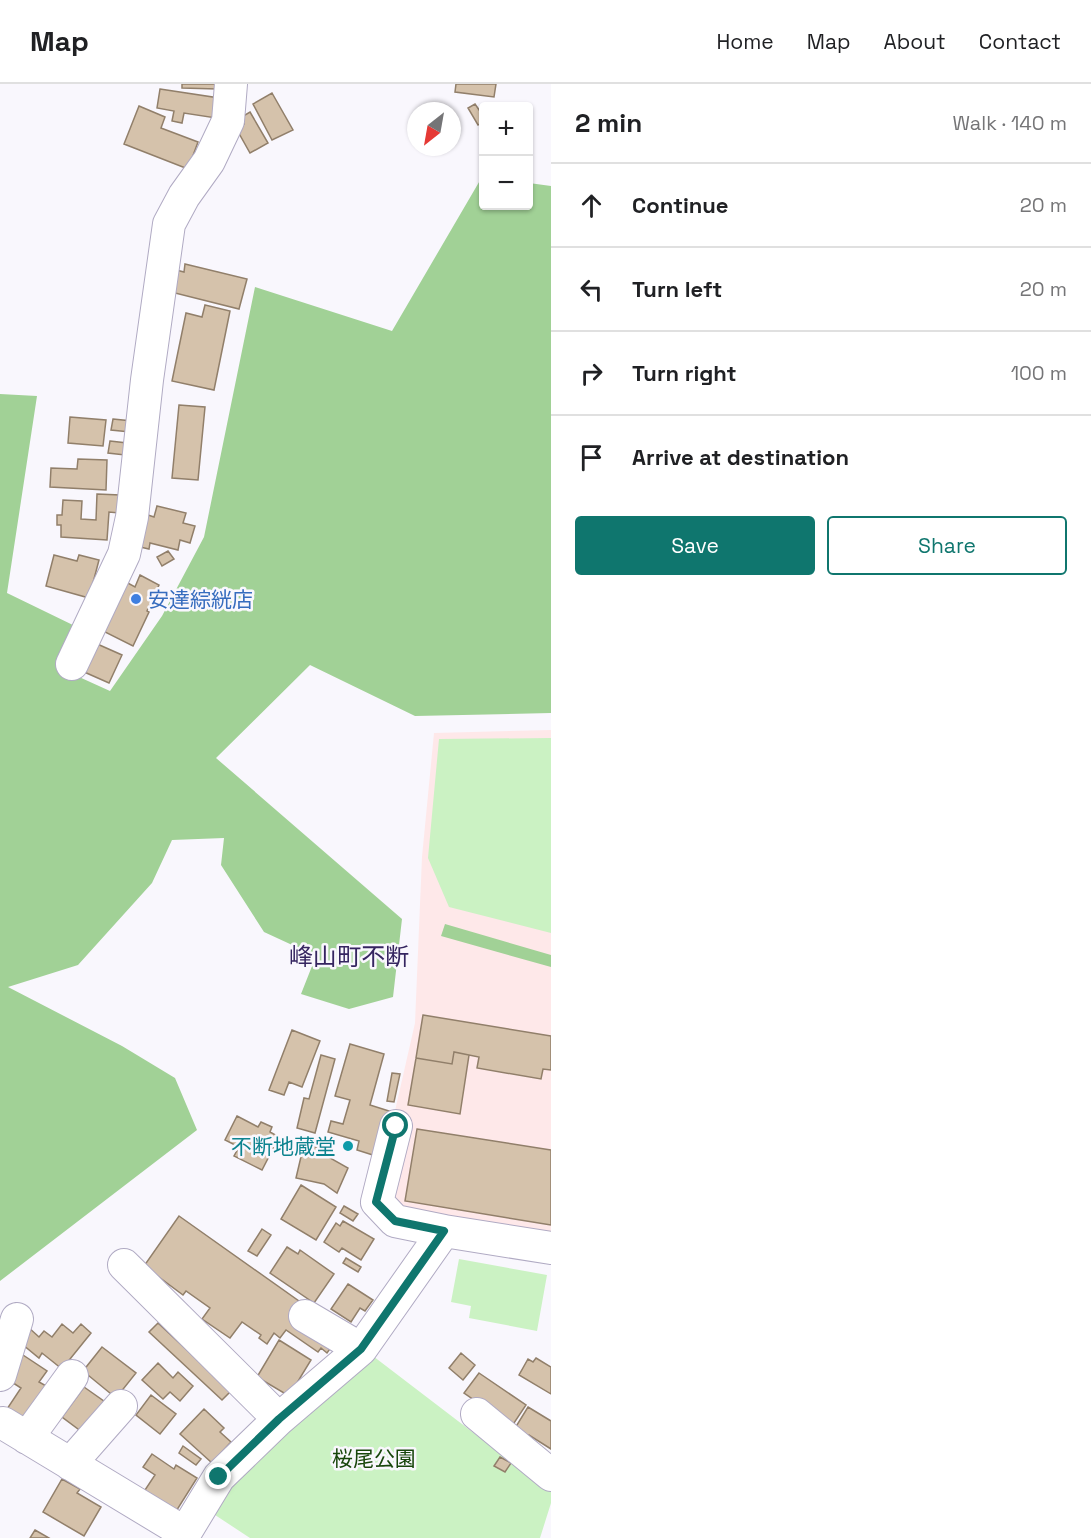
<!DOCTYPE html>
<meta charset="utf-8">
<style>
:root{--surface:#fff;--page:#f2f2f2;--text:#202124;--muted:#757577;--line:#e0e0e0;--accent:#0f766e}
body{margin:0;font-family:"Space Grotesk","Noto Sans JP",sans-serif;background:var(--page);color:var(--text)}
.controls{position:absolute;right:18px;top:18px;display:grid;overflow:hidden;border-radius:6px;box-shadow:0 2px 4px #0004}
.controls button{width:54px;height:54px;display:grid;place-items:center;padding:0;border:0;border-bottom:2px solid var(--line);background:var(--surface);color:var(--text);font:30px sans-serif}
.compass{position:absolute;left:407px;top:18px;width:54px;height:54px;border-radius:50%;background:var(--surface);box-shadow:0 2px 4px #0004;rotate:211deg}
.stop{position:absolute;width:18px;height:18px;margin:-14px;border:4px solid #0f766e;border-radius:50%;background:#fff}
.stop.end{background:#0f766e;border-color:#fff;box-shadow:0 2px 6px #0008}
.list{margin:0;padding:0;list-style:none}
h2{display:flex;justify-content:space-between;align-items:center;height:78px;margin:0;padding:0 24px;font-size:26px}
h2 small{font-size:20px;font-weight:400;color:var(--muted)}
.list li{display:grid;grid-template-columns:39px 1fr auto;gap:18px;align-items:center;box-sizing:border-box;height:84px;padding:0 24px;border-top:2px solid var(--line)}
.list b{display:block;font-size:22px;white-space:nowrap}
.list em{font-size:20px;font-style:normal;color:var(--muted)}
.actions{display:flex;gap:12px;padding:18px 24px}
.actions a{flex:1;padding:14px 0;border:2px solid var(--accent);border-radius:6px;text-align:center;font-size:21px;color:var(--accent)}
.actions .main{background:var(--accent);color:#fff}
.icon{flex:none;width:33px;height:33px;fill:none;stroke:currentColor;stroke-width:2;stroke-linecap:round;stroke-linejoin:round}
.map{position:relative;flex:none;width:551px;height:1454px;overflow:hidden}
header{display:flex;align-items:center;gap:36px;box-sizing:border-box;height:84px;padding:0 30px;background:var(--surface);border-bottom:2px solid var(--line)}
header strong{font-size:28px}
nav{display:flex;gap:33px;margin-inline-start:auto;font-size:21px}
main{display:flex}
aside{flex:1;background:var(--surface)}
.map>svg:first-child{display:block}
.education{fill:#fee8e9}
.green{fill:#cbf2c3}
.forest{fill:#a1d196}
.building{fill:#d5c2ab;stroke:#917f6a;stroke-width:1.5}
.lines{fill:none;stroke-linecap:round;stroke-linejoin:round}
.minor-casing{stroke:#b0aac3;stroke-width:34}
.minor{stroke:#fff;stroke-width:32}
.route{stroke:#0f766e;stroke-width:8}
.shop-dot{fill:#3f7fe0;stroke:#f9f7fd;stroke-width:2}
.culture-dot{fill:#0f9aa8;stroke:#f9f7fd;stroke-width:2}
.labels{text-anchor:middle;dominant-baseline:central;stroke-width:5;stroke-linejoin:round;paint-order:stroke}
.shop-label{font-size:21px;fill:#366cbe;stroke:#f9f7fd;text-anchor:start}
.culture-label{font-size:21px;fill:#0d838f;stroke:#f9f7fd;text-anchor:end}
.park-label{font-size:21px;fill:#18460b;stroke:#f9f7fd}
.quarter-label{font-size:24px;fill:#352560;stroke:#f9f7fd}
</style>
<header>
<strong>Map</strong>
<nav><a>Home</a><a>Map</a><a>About</a><a>Contact</a></nav>
</header>
<main>
<div class="map">
<svg width="551" height="1454" viewBox="0 0 551 1454">
<rect width="100%" height="100%" fill="#f9f7fd"/>
<!-- education -->
<path class="education" d="M551,646V1156L400,1131L386,1117L392,1040L415,939L422,773L434,649Z"/>
<!-- green -->
<path class="green" d="M551,654V849L449,823L428,774L439,655Z
M459,1175L547,1191L537,1247L469,1234L471,1222L451,1218Z
M369,1269L551,1408V1419L540,1454H250L209,1427L228,1398Z"/>
<!-- forest -->
<path class="forest" d="M482,93L483,94L484,122H528L529,99L551,102V629L415,632L310,581L216,674L402,835L393,913L349,925L301,910L316,872L264,848L221,781L224,754L172,756L152,799L78,881L8,903L122,962L175,994L197,1046L0,1197V310L37,312L7,509L77,543L57,583L110,607L162,532L204,453L255,203L392,247Z
M445,840L551,871V883L441,852Z"/>
<!-- building -->
<path class="building" d="M182,0H218L217,5L182,4Z
M456,0H496L494,13L455,8Z
M160,5L219,14L216,34L184,29L182,39L172,37L174,27L157,24Z
M272,9L293,46L272,56L253,20Z
M475,20L484,33V37L478,41L468,24Z
M139,22L165,33L161,44L198,58L188,85L124,60Z
M250,28L268,59L250,69L236,44L244,40L240,34Z
M185,180L247,195L239,225L171,208L176,186L184,188Z
M205,221L230,227L214,306L172,297L186,229L202,233Z
M179,321L205,323L198,396L172,394Z
M70,333L106,336L103,362L68,359Z
M113,335L132,337L130,348L111,346Z
M110,357L127,359L125,371L108,369Z
M78,375L107,376L106,406L50,403L51,384L77,385Z
M97,410L120,411L119,429L109,428L107,456L61,453V441H57V431H62L63,416L82,417L81,435L96,436Z
M157,422L186,429L183,439L195,442L190,459L180,456L178,466L150,459L149,465L140,463L148,431L154,433Z
M168,467L174,475L162,482L157,473Z
M54,471L77,477L79,471L99,476L89,514L46,502Z
M140,491L159,501L147,527L149,528L133,562L103,547L126,498L135,503Z
M95,559L122,571L109,599L82,587Z
M423,931L551,952V986L543,985L541,995L477,984L479,973L454,968L452,980L416,974Z
M292,946L320,957L302,1003L289,998L284,1011L269,1006Z
M350,960L384,970L370,1021L389,1027L376,1072L357,1066L359,1057L328,1048L331,1037L343,1040L350,1016L335,1012Z
M454,968L469,971L460,1030L408,1021L416,974L452,980Z
M321,971L335,975L315,1049L297,1044L304,1014L309,1015Z
M392,989L400,990L394,1018L387,1017Z
M237,1032L258,1043L261,1038L272,1043L270,1048L279,1053L262,1086L234,1072L239,1063L225,1056Z
M417,1045L551,1066V1141L405,1117Z
M304,1060L332,1067L330,1074L348,1084L337,1109L324,1100L296,1094Z
M301,1101L336,1123L316,1156L281,1135Z
M344,1122L358,1130L353,1137L340,1129Z
M179,1132L306,1222L332,1262L327,1269L321,1264L318,1268L286,1246L280,1254L274,1249L267,1260L259,1254L261,1251L242,1238L230,1254L202,1235L210,1224L186,1207L183,1211L144,1182Z
M343,1137L374,1155L361,1176L342,1164L339,1168L324,1158L336,1139L340,1142Z
M262,1145L271,1151L257,1172L248,1167Z
M287,1163L298,1170L300,1166L334,1190L314,1219L270,1189Z
M346,1174L361,1183L358,1188L343,1179Z
M348,1200L373,1216L365,1227L360,1224L351,1238L331,1225Z
M158,1239L231,1307L222,1316L149,1248Z
M62,1240L73,1249L81,1240L91,1249L62,1285L42,1269L39,1274L17,1256L28,1243L39,1253L44,1247L52,1253Z
M279,1256L311,1276L289,1312L257,1293Z
M102,1263L136,1289L116,1314L83,1287Z
M461,1269L475,1281L463,1296L449,1284Z
M23,1271L47,1287L39,1298L48,1303L25,1337L7,1325L21,1304L7,1295Z
M536,1274L551,1283V1310L519,1291L528,1275L533,1278Z
M158,1279L173,1294L178,1288L193,1302L180,1317L170,1308L163,1315L142,1296Z
M479,1289L526,1321L512,1342L464,1309Z
M84,1303L108,1320L86,1351L62,1333Z
M151,1311L176,1330L160,1350L136,1331Z
M528,1323L551,1337V1365L529,1351L525,1357L512,1349Z
M204,1325L224,1344L220,1348L231,1358L212,1379L180,1350Z
M183,1362L201,1375L196,1381L179,1369Z
M152,1370L174,1385L176,1381L197,1394L175,1429L143,1409L155,1391L143,1383Z
M500,1373L511,1379L505,1388L494,1382Z
M62,1395L80,1405L77,1409L101,1423L84,1452L43,1428Z
M35,1446L49,1454H30Z"/>
<g class="lines">
<!-- minor casing -->
<g class="minor-casing">
<path id="minor" d="M72,580L124,470L132,433L147,296L169,140L184,112L209,77L228,37L231,0
M396,1042L377,1118L395,1137L444,1147
M124,1181L279,1335
M305,1232L361,1265
M0,1291L17,1235
M477,1330L551,1391
M0,1340L3,1339L185,1449
M27,1354L72,1292
M70,1380L121,1322
M182,1454L219,1393L279,1335L361,1265L444,1147L551,1164"/>
</g>
<!-- minor -->
<use href="#minor" class="minor"/>
</g>
<g class="lines">
<!-- route -->
<path class="route" d="M219,1393L279,1335L361,1265L444,1147L395,1137L376,1118L396,1042"/>
</g>
<!-- markers -->
<circle class="shop-dot" cx="136" cy="515" r="6"/>
<circle class="culture-dot" cx="348" cy="1062" r="6"/>
<g class="labels">
<!-- shop labels -->
<g class="shop-label">
<text x="148" y="515">安達綜絖店</text>
</g>
<!-- culture labels -->
<g class="culture-label">
<text x="336" y="1062">不断地蔵堂</text>
</g>
<!-- park labels -->
<g class="park-label">
<text x="374" y="1374">桜尾公園</text>
</g>
<!-- quarter labels -->
<g class="quarter-label">
<text x="349" y="872">峰山町不断</text>
</g>
</g>
</svg>
<div class="controls">
<button>+</button>
<button>−</button>
</div>
<svg class="compass" viewBox="-18 -18 36 36"><path d="M0-13l5 13h-10z" fill="#e53935"/><path d="M0 13l5-13h-10z" fill="#757577"/></svg>
<div class="stop" style="left:396px;top:1042px"></div>
<div class="stop end" style="left:219px;top:1393px"></div>
</div>
<aside>
<h2>2 min<small>Walk · 140 m</small></h2>
<ul class="list">
<li><svg class="icon" aria-label="ahead" viewBox="0 0 24 24"><path d="M12 20V5M6 11l6-6 6 6"/></svg><div><b>Continue</b></div><em>20 m</em></li>
<li><svg class="icon" aria-label="left" viewBox="0 0 24 24"><path d="M17 20v-9H6M10 6l-5 5 5 5"/></svg><div><b>Turn left</b></div><em>20 m</em></li>
<li><svg class="icon" aria-label="right" viewBox="0 0 24 24"><path d="M7 20v-9h11M14 6l5 5-5 5"/></svg><div><b>Turn right</b></div><em>100 m</em></li>
<li><svg class="icon" aria-label="arrive" viewBox="0 0 24 24"><path d="M6 21V4h12l-3 4 3 4H6"/></svg><div><b>Arrive at destination</b></div></li>
</ul>
<div class="actions"><a class="main">Save</a><a>Share</a></div>
</aside>
</main>
